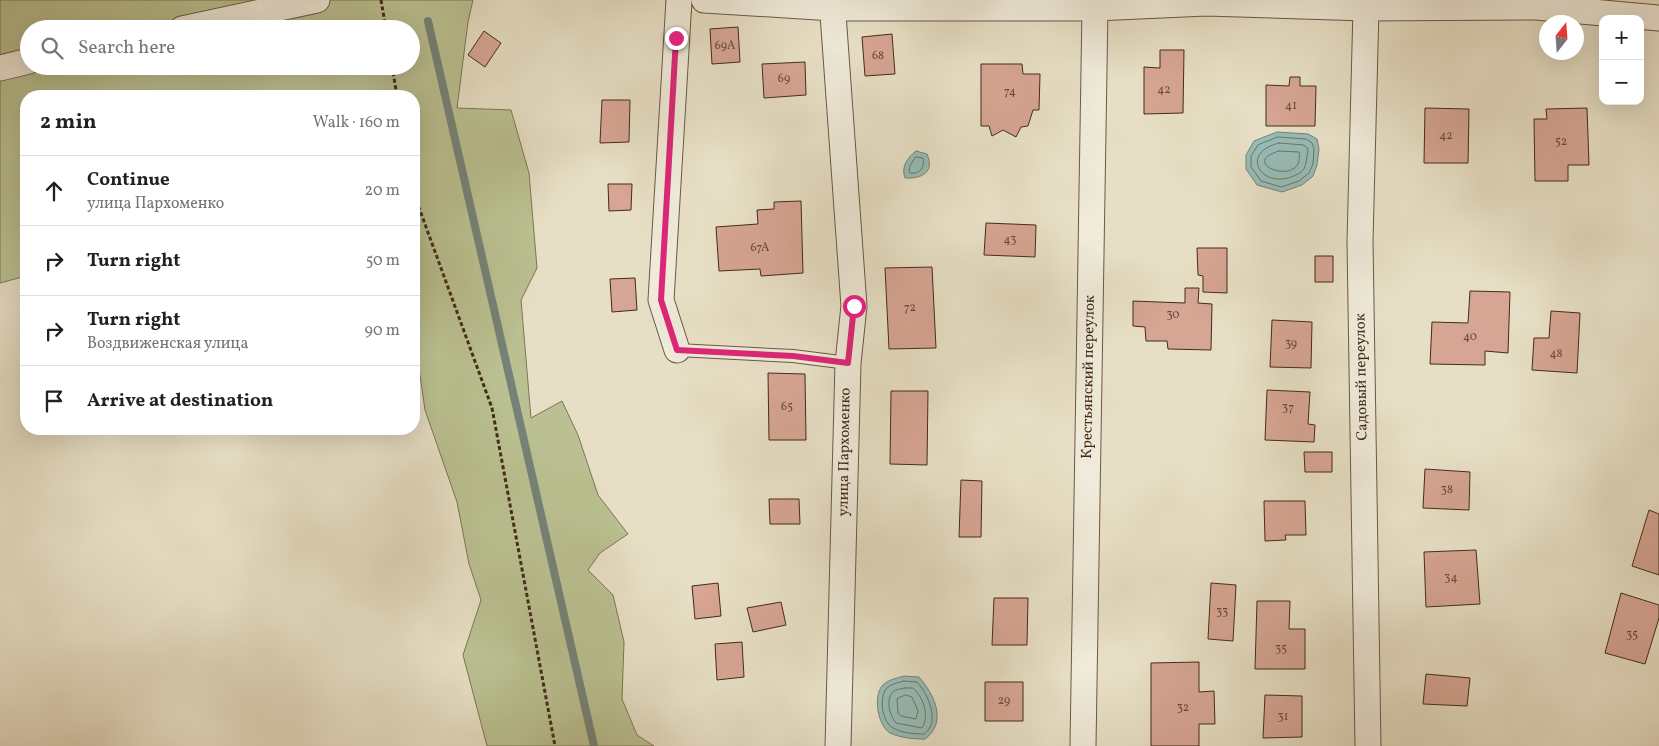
<!DOCTYPE html>
<meta charset="utf-8">
<style>
:root{--surface:#fff;--page:#f2f2f2;--text:#202124;--muted:#757577;--line:#e0e0e0}
body{margin:0;font-family:Vollkorn,serif;background:var(--page);color:var(--text)}
.controls{position:absolute;right:15px;top:15px;display:grid;overflow:hidden;border-radius:10px;box-shadow:0 5px 20px #0002}
.controls button{width:45px;height:45px;display:grid;place-items:center;padding:0;border:0;border-bottom:1px solid var(--line);background:var(--surface);color:var(--text);font:25px sans-serif}
.compass{position:absolute;left:1539px;top:15px;width:45px;height:45px;border-radius:50%;background:var(--surface);box-shadow:0 5px 20px #0002;rotate:17deg}
.stop{position:absolute;width:15px;height:15px;margin:-11px;border:4px solid #db2777;border-radius:50%;background:#fff}
.stop.end{background:#db2777;border-color:#fff;box-shadow:0 1px 5px #0008}
.list{margin:0;padding:0;list-style:none}
h2{display:flex;justify-content:space-between;align-items:center;height:65px;margin:0;padding:0 20px;font-size:21px}
h2 small{font-size:16px;font-weight:400;color:var(--muted)}
.list li{display:grid;grid-template-columns:32px 1fr auto;gap:15px;align-items:center;box-sizing:border-box;height:70px;padding:0 20px;border-top:1px solid var(--line)}
.list b{display:block;font-size:19px;white-space:nowrap}
.list p{margin:0;font-size:16px;white-space:nowrap;color:var(--muted)}
.list em{font-size:16px;font-style:normal;color:var(--muted)}
.icon{flex:none;width:28px;height:28px;fill:none;stroke:currentColor;stroke-width:2;stroke-linecap:round;stroke-linejoin:round}
.map{position:relative;flex:none;width:1659px;height:746px;overflow:hidden}
.search{position:absolute;background:var(--surface);box-shadow:0 5px 20px #0002;left:20px;top:20px;width:400px;height:55px;display:flex;align-items:center;gap:12px;box-sizing:border-box;padding:0 18px;border-radius:28px;color:var(--muted);font-size:19px}
.panel{position:absolute;background:var(--surface);box-shadow:0 5px 20px #0002;left:20px;top:90px;width:400px;height:345px;border-radius:20px}
.map>svg:first-child{display:block}
.green{fill:#bac091;stroke:#7e7655;fill-rule:evenodd}
.water{fill:#97bcb6;stroke:#758277}
.lines{fill:none;stroke-linecap:round;stroke-linejoin:round}
.shore{stroke:#6c7468;stroke-width:1}
.stream{stroke:#758277;stroke-width:8}
.building{fill:#d6a593;stroke:#422c19}
.lane-casing{stroke:#6b5944;stroke-width:14}
.street-casing{stroke:#6b5944;stroke-width:27}
.path{stroke:#422c19;stroke-width:3;stroke-dasharray:4 2.5;stroke-linecap:butt}
.lane{stroke:#efead9;stroke-width:12}
.street{stroke:#efead9;stroke-width:25}
.route{stroke:#db2777;stroke-width:6}
.labels{text-anchor:middle;dominant-baseline:central;stroke-width:4;stroke-linejoin:round;paint-order:stroke}
.number-label{font-size:12px;fill:#674a38}
.street-label{font-size:15px;fill:#422c19;stroke:#efead9}
</style>
<div class="map">
<svg width="1659" height="746" viewBox="0 0 1659 746">
<rect width="100%" height="100%" fill="#e7dfc5"/>
<filter id="stains"><feTurbulence type="fractalNoise" baseFrequency=".004" numOctaves="4"/><feColorMatrix values="0 0 0 0 .2 0 0 0 0 .09 0 0 0 0 .02 0 0 0 .5 -.17"/></filter>
<radialGradient id="worn" r=".72"><stop offset=".6" stop-color="#630" stop-opacity="0"/><stop offset="1" stop-color="#630" stop-opacity=".3"/></radialGradient>
<!-- green -->
<path class="green" d="M0,0H473L468,22L457,108L511,110L529,173L537,268L521,300L531,418L562,401L578,435L598,495L628,534L600,553L588,570L613,595L624,642L622,699L637,735L654,746H487L463,655L481,600L469,564L457,502L425,410L414,334V96H26V276L0,283ZM29,29H411V66H29Z"/>
<!-- water -->
<path class="water" d="M1277,132L1308,134L1317,139L1319,149L1317,165L1313,176L1302,185L1282,192L1257,185L1246,169V155L1254,141Z
M916,151L927,154C935,172 922,179 905,178C901,167 907,158 916,151Z
M904,676L919,677C934,694 948,722 925,739C914,739 901,738 890,733C878,726 873,697 882,686C887,680 897,678 904,676Z"/>
<g class="lines">
<!-- shore -->
<path class="shore" d="M1278,137L1306,139L1312,143L1314,149L1313,164L1309,173L1299,181L1281,187L1261,181L1251,167V156L1258,145Z
M1279,143L1304,145L1308,149C1307,155 1307,163 1304,169C1301,173 1296,175 1291,177C1261,188 1239,153 1279,143Z
M1279,151L1299,152C1306,189 1235,164 1279,151Z
M916,157L923,158C925,168 920,174 910,173L909,171L910,166Z
M904,681L917,682C928,694 941,722 924,734C914,734 902,733 893,728C882,722 879,699 886,689C890,684 898,683 904,681Z
M905,688H913C923,697 930,715 922,728L896,723C890,716 885,700 893,692C896,689 901,689 905,688Z
M906,695L912,697L918,711L916,719L901,716L898,713L897,699Z"/>
<!-- stream -->
<path class="stream" d="M428,21L594,746"/>
</g>
<!-- building -->
<path class="building" d="M738,27L740,62L712,64L710,29Z
M484,31L501,43L485,67L468,55Z
M892,34L895,74L865,76L862,37Z
M1160,50H1184L1183,113L1144,114V67L1160,68Z
M805,62L806,95L764,98L762,64Z
M981,64H1022L1023,74H1040L1039,110H1033L1028,126L1021,127L1016,137L1003,130L992,136L989,126H981Z
M1290,77H1300V86H1316L1315,126H1266V85L1289,86Z
M602,100H630L629,142L600,143Z
M1425,108L1469,109L1468,163H1424Z
M1587,108L1589,165H1568V181H1535L1534,119H1547L1546,109Z
M608,184H632L631,210L609,211Z
M801,201L803,273L761,276L760,269L719,271L716,227L758,224L757,210L774,209V202Z
M986,223L1036,225L1035,257L984,255Z
M1197,248H1227V293L1203,292V276L1198,275Z
M1315,256H1333V282H1315Z
M932,267L936,348L889,349L885,268Z
M635,278L637,310L612,312L610,279Z
M1185,288H1199L1198,303L1212,304L1211,350L1168,349L1167,341H1146L1145,327L1133,326V301L1185,303Z
M1470,291L1510,292L1508,353L1485,351V365L1430,364L1432,322L1468,323Z
M1551,311L1580,313L1577,373L1532,370L1534,338H1549Z
M1272,320L1312,322L1311,368L1270,367Z
M768,373L805,374L806,440H769Z
M1267,390L1310,392L1308,424L1315,425L1314,442L1265,440Z
M891,391H928L927,465L890,464Z
M1304,452H1332V472H1305Z
M1425,469L1470,472L1469,510L1423,508Z
M961,480L982,481L981,537H959Z
M769,499H799L800,524H770Z
M1264,501H1305L1306,535H1285L1286,540L1265,541Z
M1649,510L1659,514V575L1632,566Z
M1476,550L1480,604L1426,607L1424,552Z
M718,583L721,616L695,619L692,586Z
M1211,583L1236,585L1233,641L1208,639Z
M1621,593L1659,605V618L1645,664L1605,653Z
M994,598H1028L1027,645H992Z
M1257,601H1290L1289,629H1305V669H1255Z
M781,602L786,625L753,632L747,608Z
M742,642L744,677L717,680L715,644Z
M1199,662V692L1214,691L1215,724H1199V746H1151V663Z
M1426,674L1470,678L1467,706L1423,704Z
M985,682H1023V721H985Z
M1265,695L1302,696V737L1263,738Z"/>
<g class="lines">
<!-- lane casing -->
<g class="lane-casing">
<path id="lane" d="M677,350L793,356L848,363"/>
</g>
<!-- street casing -->
<g class="street-casing">
<path id="street" d="M704,0L833,8H1095L1206,3L1366,8L1536,7L1659,18
M832,0L854,306L848,363L838,746
M1366,8L1360,241L1368,746
M182,29L317,0
M0,68L29,61
M677,350L661,300L679,0
M1083,746L1095,8"/>
</g>
<!-- path -->
<path class="path" d="M381,0L386,29
M392,66L397,96
M414,194L492,408L555,746"/>
<!-- lane -->
<use href="#lane" class="lane"/>
<!-- street -->
<use href="#street" class="street"/>
</g>
<g class="lines">
<!-- route -->
<path class="route" d="M676,38L661,300L677,350L793,356L848,363L854,306"/>
</g>
<g class="labels">
<!-- number labels -->
<g class="number-label">
<text x="725" y="46">69А</text>
<text x="878" y="56">68</text>
<text x="784" y="79">69</text>
<text x="1164" y="90">42</text>
<text x="1010" y="92">74</text>
<text x="1291" y="106">41</text>
<text x="1446" y="136">42</text>
<text x="1561" y="142">52</text>
<text x="1010" y="240">43</text>
<text x="760" y="248">67А</text>
<text x="910" y="308">72</text>
<text x="1173" y="315">30</text>
<text x="1470" y="337">40</text>
<text x="1291" y="344">39</text>
<text x="1556" y="354">48</text>
<text x="787" y="407">65</text>
<text x="1288" y="408">37</text>
<text x="1447" y="490">38</text>
<text x="1451" y="578">34</text>
<text x="1222" y="612">33</text>
<text x="1632" y="635">35</text>
<text x="1281" y="649">35</text>
<text x="1004" y="701">29</text>
<text x="1183" y="708">32</text>
<text x="1283" y="717">31</text>
</g>
<!-- street labels -->
<g class="street-label">
<text transform="translate(1089 377) rotate(-89)">Крестьянский переулок</text>
<text transform="translate(1362 377) rotate(-91)">Садовый переулок</text>
<text transform="translate(845 452) rotate(-89)">улица Пархоменко</text>
</g>
</g>
<rect width="100%" height="100%" filter="url(#stains)"/>
<rect width="100%" height="100%" fill="url(#worn)"/>
</svg>
<div class="controls">
<button>+</button>
<button>−</button>
</div>
<svg class="compass" viewBox="-18 -18 36 36"><path d="M0-13l5 13h-10z" fill="#e53935"/><path d="M0 13l5-13h-10z" fill="#757577"/></svg>
<div class="stop" style="left:854px;top:306px"></div>
<div class="stop end" style="left:676px;top:38px"></div>
<div class="search"><svg class="icon" aria-label="search" viewBox="0 0 24 24"><circle cx="10" cy="10" r="6"/><path d="M15 15l6 6"/></svg>Search here</div>
<section class="panel">
<h2>2 min<small>Walk · 160 m</small></h2>
<ul class="list">
<li><svg class="icon" aria-label="ahead" viewBox="0 0 24 24"><path d="M12 20V5M6 11l6-6 6 6"/></svg><div><b>Continue</b><p>улица Пархоменко</p></div><em>20 m</em></li>
<li><svg class="icon" aria-label="right" viewBox="0 0 24 24"><path d="M7 20v-9h11M14 6l5 5-5 5"/></svg><div><b>Turn right</b></div><em>50 m</em></li>
<li><svg class="icon" aria-label="right" viewBox="0 0 24 24"><path d="M7 20v-9h11M14 6l5 5-5 5"/></svg><div><b>Turn right</b><p>Воздвиженская улица</p></div><em>90 m</em></li>
<li><svg class="icon" aria-label="arrive" viewBox="0 0 24 24"><path d="M6 21V4h12l-3 4 3 4H6"/></svg><div><b>Arrive at destination</b></div></li>
</ul>
</section>
</div>
